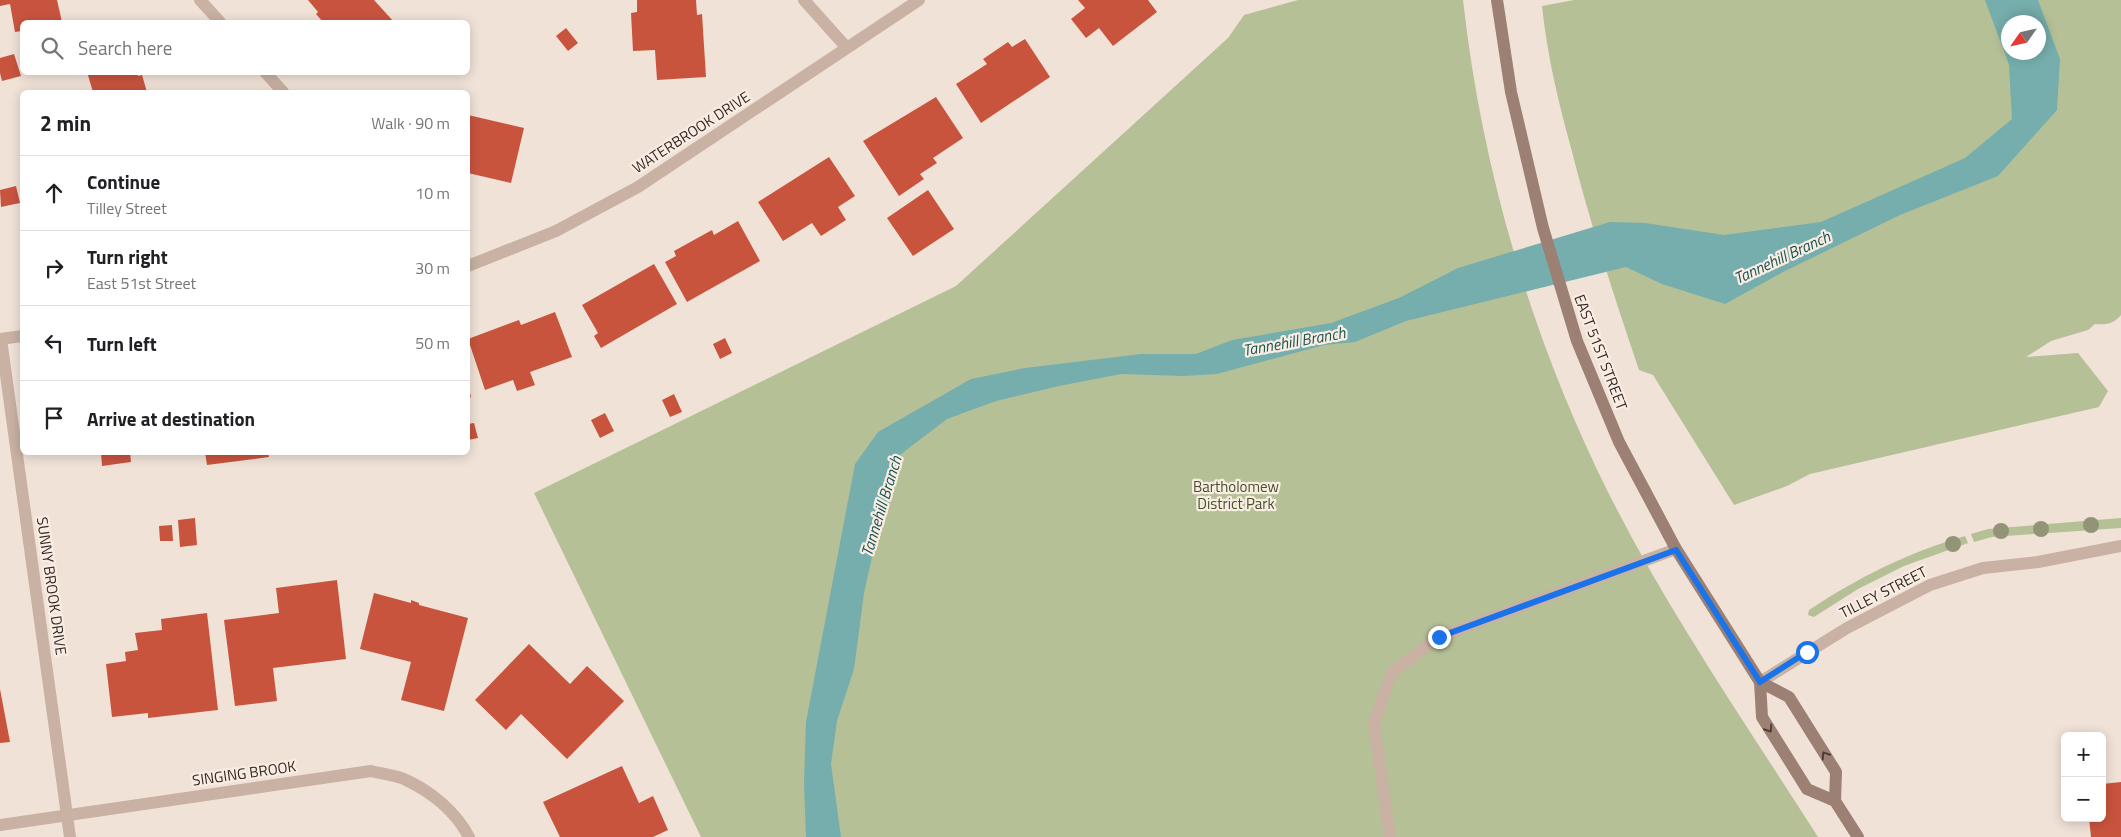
<!DOCTYPE html>
<meta charset="utf-8">
<style>
:root{--surface:#fff;--page:#f2f2f2;--text:#202124;--muted:#757577;--line:#e0e0e0}
body{margin:0;font-family:"Titillium Web",sans-serif;background:var(--page);color:var(--text)}
.controls{position:absolute;right:15px;bottom:15px;display:grid;overflow:hidden;border-radius:8px;box-shadow:0 2px 12px #0003}
.controls button{width:45px;height:45px;display:grid;place-items:center;padding:0;border:0;border-bottom:1px solid var(--line);background:var(--surface);color:var(--text);font:25px sans-serif}
.compass{position:absolute;left:2001px;top:15px;width:45px;height:45px;border-radius:50%;background:var(--surface);box-shadow:0 2px 12px #0003;rotate:236deg}
.stop{position:absolute;width:15px;height:15px;margin:-11px;border:4px solid #1a73e8;border-radius:50%;background:#fff}
.stop.end{background:#1a73e8;border-color:#fff;box-shadow:0 1px 5px #0008}
.list{margin:0;padding:0;list-style:none}
h2{display:flex;justify-content:space-between;align-items:center;height:65px;margin:0;padding:0 20px;font-size:21px}
h2 small{font-size:16px;font-weight:400;color:var(--muted)}
.list li{display:grid;grid-template-columns:32px 1fr auto;gap:15px;align-items:center;box-sizing:border-box;height:75px;padding:0 20px;border-top:1px solid var(--line)}
.list b{display:block;font-size:19px;white-space:nowrap}
.list p{margin:0;font-size:16px;white-space:nowrap;color:var(--muted)}
.list em{font-size:16px;font-style:normal;color:var(--muted)}
.icon{flex:none;width:28px;height:28px;fill:none;stroke:currentColor;stroke-width:2;stroke-linecap:round;stroke-linejoin:round}
.map{position:relative;flex:none;width:2121px;height:837px;overflow:hidden}
.search{position:absolute;background:var(--surface);box-shadow:0 2px 12px #0003;left:20px;top:20px;width:450px;height:55px;display:flex;align-items:center;gap:12px;box-sizing:border-box;padding:0 18px;border-radius:8px;color:var(--muted);font-size:19px}
.panel{position:absolute;background:var(--surface);box-shadow:0 2px 12px #0003;left:20px;top:90px;width:450px;height:365px;border-radius:8px}
.map>svg:first-child{display:block}
.green{fill:#b5c097;fill-rule:evenodd}
.water{fill:#75aeac;fill-rule:evenodd}
.building{fill:#c8543e}
.lines{fill:none;stroke-linecap:round;stroke-linejoin:round}
.service{stroke:#c9b1a3;stroke-width:12}
.minor{stroke:#c9b1a3;stroke-width:12}
.tertiary{stroke:#c9b1a3;stroke-width:12}
.secondary{stroke:#9c8074;stroke-width:12}
.tree{fill:#939377}
.oneway{stroke:#4e3e39}
.route{stroke:#1a73e8;stroke-width:6}
.labels{text-anchor:middle;dominant-baseline:central;stroke-width:4.5;stroke-linejoin:round;paint-order:stroke}
.street-label{font-size:15px;fill:#342825;stroke:#f9ede3}
.park-label{font-size:15px;fill:#465229;stroke:#f9ede3}
.water-label{font-size:16px;font-style:italic;fill:#1a5554;stroke:#f9ede3}
</style>
<div class="map">
<svg width="2121" height="837" viewBox="0 0 2121 837">
<rect width="100%" height="100%" fill="#f1e2d7"/>
<!-- green -->
<path class="green" d="M1298,0H1463C1482,171 1532,340 1609,494C1669,613 1746,724 1818,837H701L534,493L956,286L1228,38L1244,15Z
M1574,0H2121V315C2113,324 2107,325 2095,324L2088,330L2051,341L2026,357L2078,353L2108,391L2099,407L1810,474L1787,486L1734,505L1653,375L1639,370C1614,296 1590,223 1571,148C1558,101 1547,54 1542,6ZM2008,22H2038V52H2008Z
M2121,518V528L1992,537L1974,542L1971,534L1988,529Z
M1965,536L1968,543L1904,566L1858,589L1814,617L1808,615L1809,610C1859,577 1907,553 1965,536Z"/>
<!-- water -->
<path class="water" d="M1985,0H2038L2060,59L2057,110L1998,176L1900,215L1783,272L1725,304L1662,284L1626,267L1406,321L1355,342L1324,345L1217,374L1183,376L1121,374L1059,386L996,401L947,419L901,454L878,530L864,593L854,669L837,721L831,764L841,837H806L804,783L806,722L855,464L878,432L971,379L1025,368L1141,354H1196L1232,340L1331,323L1399,298L1458,268L1610,222L1645,223L1724,235L1821,222L1965,158L2012,119L2009,65ZM2008,22H2038V52H2008Z"/>
<!-- building -->
<path class="building" d="M0,0H57L62,22H22V31L15,32L10,4L0,6Z
M308,0H374L394,22H323L316,14L318,12Z
M637,0H696L697,15L702,14L706,77L657,80L655,50L633,51L631,13L637,12Z
M1078,0H1148L1157,12L1113,46L1099,28L1086,38L1071,19L1085,8Z
M566,28L578,43L568,51L556,36Z
M1025,39L1050,77L981,123L956,84L987,64L983,59L1008,42L1012,47Z
M14,54L21,76L2,81L0,73V58Z
M87,72H137L138,76L142,75L147,92H93Z
M936,97L963,138L933,158L937,163L920,174L924,179L899,196L863,141Z
M468,115L524,128L511,183L468,173Z
M829,157L855,196L838,207L846,220L821,236L812,223L783,241L758,202Z
M16,186L20,203L1,207L0,190Z
M928,190L954,229L913,256L887,218Z
M738,221L760,261L687,302L665,262L676,256L674,251L712,230L714,235Z
M654,264L677,304L601,348L594,336L598,333L582,305Z
M555,312L572,357L530,372L535,385L517,391L513,380L485,390L468,339L519,320L521,325Z
M725,338L732,353L720,359L713,344Z
M468,385L471,397L468,398Z
M674,394L682,412L670,417L662,400Z
M605,413L614,431L600,438L591,420Z
M474,423L478,438L468,440V424Z
M101,452H130L131,462L102,466Z
M205,452H268L269,457L207,465Z
M195,518L197,545L180,547L178,520Z
M172,525L173,541H160L159,526Z
M337,580L346,659L273,668L277,701L235,706L224,620L279,613L276,588Z
M374,593L411,603V600L419,603V605L468,618L444,711L401,700L411,662L360,649Z
M207,613L218,710L148,718V713L112,717L106,664L126,661L125,652L138,650L135,633L162,630L161,619Z
M529,644L570,684L587,666L624,701L567,759L521,714L506,730L475,700Z
M0,689L10,742L0,743Z
M622,766L639,803L653,796L668,830L653,837H560L543,802Z
M2121,782V837H2091L2089,818H2102V784Z"/>
<g class="lines">
<!-- service -->
<path class="service" d="M1390,837L1374,723L1392,672L1439,637L1676,549"/>
<!-- minor -->
<path class="minor" d="M200,0L220,22
M804,0L847,48
M265,72L283,92
M468,266L556,231L638,187L919,0
M0,339L22,336
M1,339L70,837
M0,825L371,771C382,774 396,775 406,780C432,792 456,812 469,837"/>
<!-- tertiary -->
<path class="tertiary" d="M1760,682L1847,628L1930,585L1983,568L2038,562L2121,546"/>
<!-- secondary -->
<path class="secondary" d="M1497,0L1511,92L1543,228L1577,341L1619,442L1676,549L1760,682L1762,717L1807,789L1835,801L1858,837
M1760,682L1789,697L1836,772L1835,801"/>
</g>
<!-- trees -->
<g class="tree">
<circle cx="2091" cy="525" r="8"/>
<circle cx="2041" cy="529" r="8"/>
<circle cx="2001" cy="531" r="8"/>
<circle cx="1953" cy="544" r="8"/>
</g>
<!-- one-way arrows -->
<defs><path id="oneway-chevron" d="M-2-3.5L2.5 0L-2 3.5" fill="none" stroke-width="1.6" stroke-linecap="round" stroke-linejoin="round" transform="scale(1.25)"/></defs>
<g class="oneway">
<use href="#oneway-chevron" transform="translate(1769 729) rotate(57)"/>
<use href="#oneway-chevron" transform="translate(1825 755) rotate(-123)"/>
</g>
<g class="lines">
<!-- route -->
<path class="route" d="M1439,637L1676,550L1760,682L1807,652"/>
</g>
<g class="labels">
<!-- street labels -->
<g class="street-label">
<text transform="translate(691 132) rotate(-33)">WATERBROOK DRIVE</text>
<text transform="translate(1601 352) rotate(69)">EAST 51ST STREET</text>
<text transform="translate(52 586) rotate(82)">SUNNY BROOK DRIVE</text>
<text transform="translate(1883 592) rotate(-27)">TILLEY STREET</text>
<text transform="translate(244 773) rotate(-8)">SINGING BROOK</text>
</g>
<!-- park labels -->
<g class="park-label">
<text x="1236" y="486">Bartholomew<tspan x="1236" dy="17">District Park</tspan></text>
</g>
<!-- water labels -->
<g class="water-label">
<text transform="translate(1782 257) rotate(-25)">Tannehill Branch</text>
<text transform="translate(1294 341) rotate(-10)">Tannehill Branch</text>
<text transform="translate(881 506) rotate(-73)">Tannehill Branch</text>
</g>
</g>
</svg>
<div class="controls">
<button>+</button>
<button>−</button>
</div>
<svg class="compass" viewBox="-18 -18 36 36"><path d="M0-13l5 13h-10z" fill="#e53935"/><path d="M0 13l5-13h-10z" fill="#757577"/></svg>
<div class="stop" style="left:1807px;top:652px"></div>
<div class="stop end" style="left:1439px;top:637px"></div>
<div class="search"><svg class="icon" aria-label="search" viewBox="0 0 24 24"><circle cx="10" cy="10" r="6"/><path d="M15 15l6 6"/></svg>Search here</div>
<section class="panel">
<h2>2 min<small>Walk · 90 m</small></h2>
<ul class="list">
<li><svg class="icon" aria-label="ahead" viewBox="0 0 24 24"><path d="M12 20V5M6 11l6-6 6 6"/></svg><div><b>Continue</b><p>Tilley Street</p></div><em>10 m</em></li>
<li><svg class="icon" aria-label="right" viewBox="0 0 24 24"><path d="M7 20v-9h11M14 6l5 5-5 5"/></svg><div><b>Turn right</b><p>East 51st Street</p></div><em>30 m</em></li>
<li><svg class="icon" aria-label="left" viewBox="0 0 24 24"><path d="M17 20v-9H6M10 6l-5 5 5 5"/></svg><div><b>Turn left</b></div><em>50 m</em></li>
<li><svg class="icon" aria-label="arrive" viewBox="0 0 24 24"><path d="M6 21V4h12l-3 4 3 4H6"/></svg><div><b>Arrive at destination</b></div></li>
</ul>
</section>
</div>
